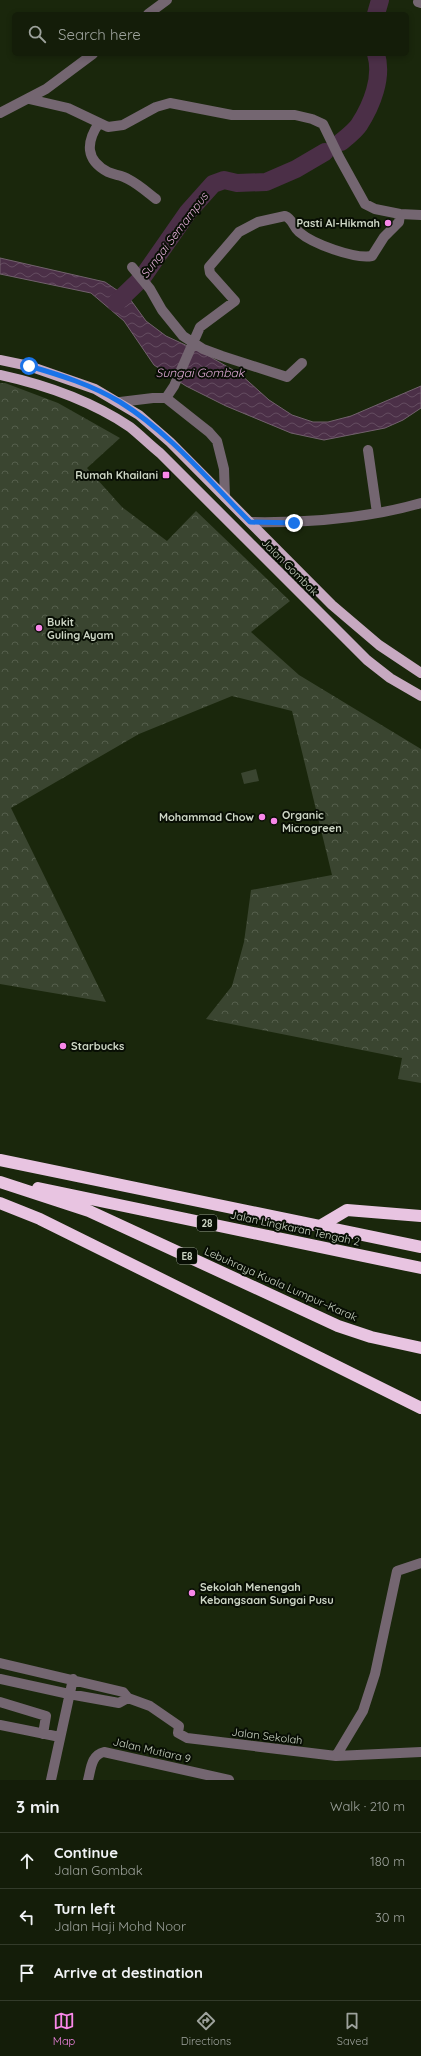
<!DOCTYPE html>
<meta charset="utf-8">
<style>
:root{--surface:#141d09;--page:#212a17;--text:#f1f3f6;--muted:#9da29c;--line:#333b2a;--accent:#f987e9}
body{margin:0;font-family:Quicksand,sans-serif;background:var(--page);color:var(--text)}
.stop{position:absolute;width:12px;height:12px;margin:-9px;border:3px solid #1a73e8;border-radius:50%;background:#fff}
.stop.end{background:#1a73e8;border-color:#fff;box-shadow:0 1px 4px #0008}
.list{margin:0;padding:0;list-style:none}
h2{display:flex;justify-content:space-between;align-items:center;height:52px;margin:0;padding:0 16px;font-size:17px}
h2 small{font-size:13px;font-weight:400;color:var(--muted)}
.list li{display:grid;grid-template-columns:26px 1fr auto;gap:12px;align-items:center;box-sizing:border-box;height:56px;padding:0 16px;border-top:1px solid var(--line)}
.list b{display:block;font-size:15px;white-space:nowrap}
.list p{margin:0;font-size:13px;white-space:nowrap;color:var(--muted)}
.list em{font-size:13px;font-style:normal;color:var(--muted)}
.icon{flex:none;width:22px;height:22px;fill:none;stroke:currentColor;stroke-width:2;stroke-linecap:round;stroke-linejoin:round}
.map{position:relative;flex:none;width:421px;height:1780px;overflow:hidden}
.search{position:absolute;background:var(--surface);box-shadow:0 2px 6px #0003;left:12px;right:12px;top:12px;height:44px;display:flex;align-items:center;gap:10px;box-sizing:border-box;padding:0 14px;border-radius:6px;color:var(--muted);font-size:15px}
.sheet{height:220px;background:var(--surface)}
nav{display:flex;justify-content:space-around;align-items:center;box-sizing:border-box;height:56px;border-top:1px solid var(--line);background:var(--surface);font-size:11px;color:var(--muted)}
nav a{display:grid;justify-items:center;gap:2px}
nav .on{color:var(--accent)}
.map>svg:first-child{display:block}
.grass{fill:#3a4530}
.forest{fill:url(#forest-crowns)}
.water{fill:url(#water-waves);stroke:#72616d}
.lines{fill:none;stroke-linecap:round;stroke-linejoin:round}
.river{stroke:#4b2f47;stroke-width:18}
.minor{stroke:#746671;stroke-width:10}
.major{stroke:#c7a9c1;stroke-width:10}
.highway{stroke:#e8c4e1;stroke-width:12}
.route{stroke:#1a73e8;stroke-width:5}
.poi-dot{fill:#f987e9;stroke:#080e04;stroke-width:1.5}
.labels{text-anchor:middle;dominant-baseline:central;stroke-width:4;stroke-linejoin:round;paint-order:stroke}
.shield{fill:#080e04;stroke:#929a8b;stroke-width:1}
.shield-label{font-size:10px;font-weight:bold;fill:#cdd6c5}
.poi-label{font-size:11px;font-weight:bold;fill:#cdd6c5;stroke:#080e04;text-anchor:start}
.street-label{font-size:11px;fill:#cdd6c5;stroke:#080e04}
.water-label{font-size:12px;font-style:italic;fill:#e2acd8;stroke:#080e04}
</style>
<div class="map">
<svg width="421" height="1780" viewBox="0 0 421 1780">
<defs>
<pattern id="forest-crowns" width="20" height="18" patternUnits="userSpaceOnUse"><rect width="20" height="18" fill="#3a4530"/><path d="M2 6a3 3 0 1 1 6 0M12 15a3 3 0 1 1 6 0" fill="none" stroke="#555f4c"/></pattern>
<pattern id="water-waves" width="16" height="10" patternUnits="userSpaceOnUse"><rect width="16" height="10" fill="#4b2f47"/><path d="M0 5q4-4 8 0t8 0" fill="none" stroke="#644c60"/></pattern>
</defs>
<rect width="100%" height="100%" fill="#1a270c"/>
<!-- grass -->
<path class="grass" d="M256,769L259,781L244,784L241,773Z"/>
<!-- forest -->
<path class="forest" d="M0,383H5L58,403L120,438L87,468L122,507L167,541L196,511L290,601L251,632L299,675L421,749V1083L398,1079L402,1058L206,1019L232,986L244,942L251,890L332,875L292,711L232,696L139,734L11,808L106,1002L0,984Z"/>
<!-- water -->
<path class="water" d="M0,258L105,282L130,299L146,321L166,336L207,355L240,374L269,400L292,415L313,422H328L351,416L421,386V408L403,420L385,428L324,440L291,433L226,406L186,386L154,365L124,321L91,293L0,274Z"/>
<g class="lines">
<!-- river -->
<path class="river" d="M376,14L380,0
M341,142C347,137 355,131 359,125C372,105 383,77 376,54
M116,303L142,278L188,212L213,184L224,180L237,183L266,182L296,169L325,152"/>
<!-- minor -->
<path class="minor" d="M419,0L418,2L421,3
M148,14L167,0
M29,99L68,108L108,127L123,125L156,107L170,103L232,115H295L312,119L323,124L339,157L365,204L375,209L400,214L421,215
M0,113L46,89L93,54
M99,123C86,142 85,160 108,172C114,175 122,175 128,179C138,184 147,192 156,199
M132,267L150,289L162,310L183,336L203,349L222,356L287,377L302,363
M166,398L174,386L200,327L235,301L210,273L209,267L239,232L258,222L285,216C293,219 293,227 299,232C313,244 354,259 372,256L384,237L399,222L400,214
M120,402L153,398H166L209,432L217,441L224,469L225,497
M368,450L377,513
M250,522C308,523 365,519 421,503
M0,1663L123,1692L128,1698L150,1706L179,1726L178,1733L187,1738L336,1756L421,1752
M0,1679L69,1694L119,1703L128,1698
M0,1702L46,1716L43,1734
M0,1725L60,1737
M336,1756L363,1711L375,1674L397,1571L421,1563
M51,1780L73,1679
M88,1780C91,1769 91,1755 104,1752L229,1780"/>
<!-- major -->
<path class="major" d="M0,360L29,366L95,389L139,415L170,442L332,605L379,645L421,673
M0,375C46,385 91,401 130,427C140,435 150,445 160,453L367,660L390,678L421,696"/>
<!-- highway -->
<path class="highway" d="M0,1160L421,1247
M0,1182L89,1211L338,1326L371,1337L421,1348
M38,1188L421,1268
M0,1203L40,1219L421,1408
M320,1226L347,1210L421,1216"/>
</g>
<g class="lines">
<!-- route -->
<path class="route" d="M29,366C60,375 92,385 120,402C170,433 209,481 250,522L294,523"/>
</g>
<!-- markers -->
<g class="poi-dot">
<circle cx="388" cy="223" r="4"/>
<rect x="162" y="471" width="8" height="8" rx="2"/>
<circle cx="39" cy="628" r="4"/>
<circle cx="262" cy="817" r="4"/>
<circle cx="274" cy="821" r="4"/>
<circle cx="63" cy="1046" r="4"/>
<circle cx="192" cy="1593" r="4"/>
</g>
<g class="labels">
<!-- shield labels -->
<g class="shield">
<rect x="197" y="1215" width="20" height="16" rx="3"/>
<rect x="177" y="1248" width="20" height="16" rx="3"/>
</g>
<g class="shield-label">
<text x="207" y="1223">28</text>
<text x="187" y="1256">E8</text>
</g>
<!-- poi labels -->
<g class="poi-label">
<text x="380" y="223" text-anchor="end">Pasti Al-Hikmah</text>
<text x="158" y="475" text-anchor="end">Rumah Khailani</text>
<text x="47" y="622">Bukit<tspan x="47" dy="13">Guling Ayam</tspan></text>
<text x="282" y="815">Organic<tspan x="282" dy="13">Microgreen</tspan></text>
<text x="254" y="817" text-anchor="end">Mohammad Chow</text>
<text x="71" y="1046">Starbucks</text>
<text x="200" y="1587">Sekolah Menengah<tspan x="200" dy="13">Kebangsaan Sungai Pusu</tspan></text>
</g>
<!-- street labels -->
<g class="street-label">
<text transform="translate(290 567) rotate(45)">Jalan Gombak</text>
<text transform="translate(295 1228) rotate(12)">Jalan Lingkaran Tengah 2</text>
<text transform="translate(281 1284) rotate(24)">Lebuhraya Kuala Lumpur–Karak</text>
<text transform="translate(267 1736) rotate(7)">Jalan Sekolah</text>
<text transform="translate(152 1750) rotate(13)">Jalan Mutiara 9</text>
</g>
<!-- water labels -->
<g class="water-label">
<text transform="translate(174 235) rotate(-53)">Sungai Semampus</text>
<text x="200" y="372">Sungai Gombak</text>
</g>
</g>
</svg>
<div class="stop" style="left:29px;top:366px"></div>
<div class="stop end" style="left:294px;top:523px"></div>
<div class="search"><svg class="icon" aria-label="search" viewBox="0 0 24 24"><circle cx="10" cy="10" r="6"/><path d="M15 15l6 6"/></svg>Search here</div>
</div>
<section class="sheet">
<h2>3 min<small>Walk · 210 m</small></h2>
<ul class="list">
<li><svg class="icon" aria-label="ahead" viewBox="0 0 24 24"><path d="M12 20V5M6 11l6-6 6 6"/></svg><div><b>Continue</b><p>Jalan Gombak</p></div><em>180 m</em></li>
<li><svg class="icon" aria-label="left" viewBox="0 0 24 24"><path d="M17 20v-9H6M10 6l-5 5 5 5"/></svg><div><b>Turn left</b><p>Jalan Haji Mohd Noor</p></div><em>30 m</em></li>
<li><svg class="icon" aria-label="arrive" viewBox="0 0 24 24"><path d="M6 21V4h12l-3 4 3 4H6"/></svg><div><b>Arrive at destination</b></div></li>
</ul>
</section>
<nav>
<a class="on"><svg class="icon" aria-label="map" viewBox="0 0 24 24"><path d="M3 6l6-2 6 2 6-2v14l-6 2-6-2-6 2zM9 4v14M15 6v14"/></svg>Map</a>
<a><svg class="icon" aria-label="directions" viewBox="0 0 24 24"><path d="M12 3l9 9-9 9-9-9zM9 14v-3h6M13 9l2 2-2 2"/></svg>Directions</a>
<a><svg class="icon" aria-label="saved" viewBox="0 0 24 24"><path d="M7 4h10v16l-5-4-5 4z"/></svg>Saved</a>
</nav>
